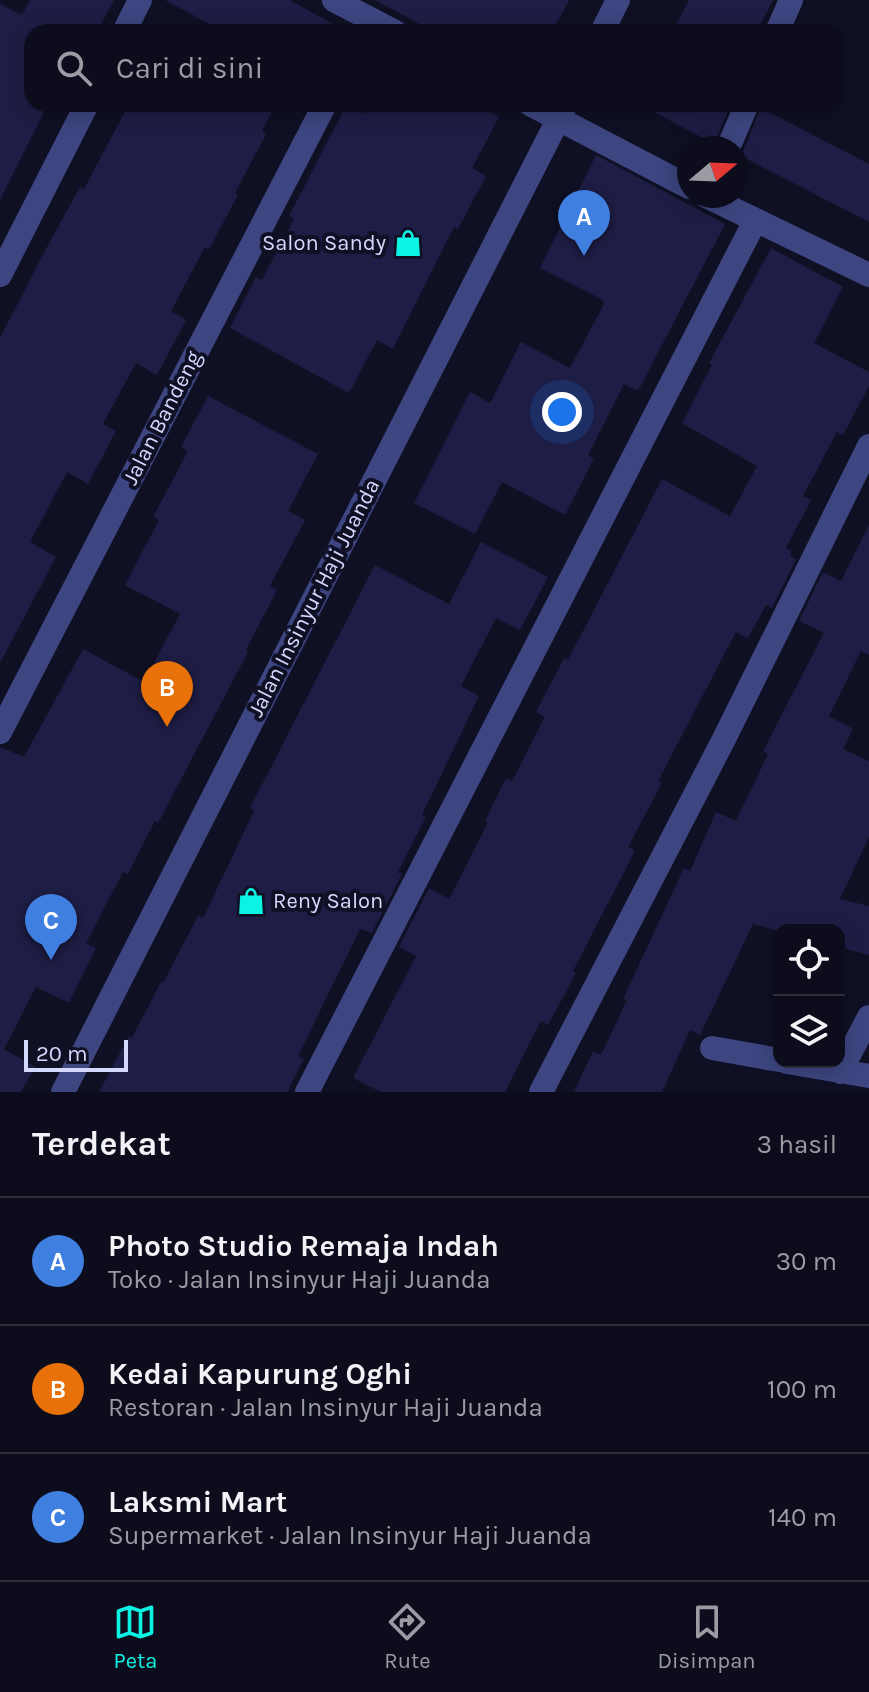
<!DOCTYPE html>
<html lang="id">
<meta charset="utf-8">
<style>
:root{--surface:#0c0c1c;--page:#151525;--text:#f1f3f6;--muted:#9a9ba3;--line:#2c2c3b;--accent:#0cf3e4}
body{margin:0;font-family:Karla,sans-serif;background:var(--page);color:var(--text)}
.controls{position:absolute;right:24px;bottom:24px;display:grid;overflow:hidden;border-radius:16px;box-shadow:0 4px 20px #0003}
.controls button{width:72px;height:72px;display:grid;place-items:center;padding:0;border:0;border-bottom:2px solid var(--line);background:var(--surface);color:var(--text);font:40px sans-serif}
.compass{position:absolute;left:677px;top:136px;width:72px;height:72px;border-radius:50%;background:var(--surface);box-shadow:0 4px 20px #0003;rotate:71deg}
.scale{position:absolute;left:24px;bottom:20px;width:104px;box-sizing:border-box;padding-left:8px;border:4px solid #d5d8fd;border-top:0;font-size:22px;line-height:28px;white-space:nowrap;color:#d5d8fd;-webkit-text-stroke:6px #101025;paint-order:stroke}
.you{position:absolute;left:562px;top:412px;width:28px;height:28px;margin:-20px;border:6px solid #fff;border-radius:50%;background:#1a73e8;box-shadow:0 0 0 12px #1a73e833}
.badge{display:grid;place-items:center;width:52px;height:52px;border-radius:50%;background:var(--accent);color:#fff;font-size:26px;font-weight:700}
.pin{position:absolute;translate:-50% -66px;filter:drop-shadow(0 2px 4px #0008)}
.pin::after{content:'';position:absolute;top:42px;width:28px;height:24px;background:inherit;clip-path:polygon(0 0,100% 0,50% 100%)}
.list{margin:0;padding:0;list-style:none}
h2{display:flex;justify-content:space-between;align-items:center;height:104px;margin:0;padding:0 32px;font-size:34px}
h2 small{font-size:26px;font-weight:400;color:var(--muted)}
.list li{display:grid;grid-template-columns:52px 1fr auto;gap:24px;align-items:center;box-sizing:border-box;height:128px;padding:0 32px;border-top:2px solid var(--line)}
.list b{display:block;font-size:30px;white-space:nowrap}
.list p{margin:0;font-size:26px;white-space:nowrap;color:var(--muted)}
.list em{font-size:26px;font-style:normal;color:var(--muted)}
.icon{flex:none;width:44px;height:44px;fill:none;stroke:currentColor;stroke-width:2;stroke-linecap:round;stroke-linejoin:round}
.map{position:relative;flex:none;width:869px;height:1092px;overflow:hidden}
.search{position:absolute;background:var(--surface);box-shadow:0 4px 20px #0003;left:24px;right:24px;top:24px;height:88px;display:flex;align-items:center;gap:20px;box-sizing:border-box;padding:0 28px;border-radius:24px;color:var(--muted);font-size:30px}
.sheet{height:488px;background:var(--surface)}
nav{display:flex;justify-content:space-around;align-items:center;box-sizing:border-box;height:112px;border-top:2px solid var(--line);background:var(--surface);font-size:22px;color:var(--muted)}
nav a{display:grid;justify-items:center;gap:4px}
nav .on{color:var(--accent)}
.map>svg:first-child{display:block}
.building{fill:#1e1d45}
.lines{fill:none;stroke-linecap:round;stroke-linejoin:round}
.minor{stroke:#3d4681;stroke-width:24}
.labels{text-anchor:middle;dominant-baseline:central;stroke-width:8;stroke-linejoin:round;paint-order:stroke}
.poi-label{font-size:22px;fill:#d5d8fd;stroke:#101025;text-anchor:end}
.street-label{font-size:22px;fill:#d5d8fd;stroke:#101025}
</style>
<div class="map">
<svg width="869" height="1092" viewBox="0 0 869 1092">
<rect width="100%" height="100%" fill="#101025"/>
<!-- building -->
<path class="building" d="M30,0H114L97,32H32V104H48L0,200V4L22,15Z
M165,0H289L348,32H224Z
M375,0H569L552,32H434Z
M689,0H773L756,32H672Z
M129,104H276L262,131L266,134L235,193L238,195L209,249L205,247L171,311L186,320L157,375L136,363L103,424L116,431L88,484L67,472L30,542L56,557L0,663V338L46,249L80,187L84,189Z
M347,104L366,114L371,104H475L499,117L472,168L486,176L458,229L454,227L393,349L377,340L349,393L230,328L256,277L262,280L294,219L289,216Z
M639,104H731L714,144Z
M761,108L869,164V222L741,156Z
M596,155L725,224L638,391L624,384L588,455L594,458L565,515L502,482L475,534L414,503L470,392L490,403L521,342L570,368L604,304L603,300L540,268Z
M771,248L843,287L814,343L869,372V386L843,435L837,432L803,496L811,500L786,548L792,551L790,556L796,559L772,608L766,605L748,638L736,632L658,781L662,783L628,847L635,851L573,971L576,973L548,1025L541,1021L505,1092H381L353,1078L416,956L399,947L429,888L449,899L488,823L485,821L506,778L512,781L545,717L536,712L564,658L568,660L662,479L730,516L757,466L682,423L712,365L709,363Z
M208,396L318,454L288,511L305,520L270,586L277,590L246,650L248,652L158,823L155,821L128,874L123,872L86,943L96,948L69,1003L36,987L4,1049L35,1067L21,1092H0V747L24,757L83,649L144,682L180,614L125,585L159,520L153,517L188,451L181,447Z
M869,525V655L861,651L829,716L853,729L843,749L869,761V837L840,899L869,906V955L839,947V930H775L753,924L700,1035L690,1030L662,1092H574L593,1051L601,1055L627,1000L623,999L684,868L690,871L716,812L736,821L768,754L763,751L824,633L799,621L823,572L841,581Z
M481,542L548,577L520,630L496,618L461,686L479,696L422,815L426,817L398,872L402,874L372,933L360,929L298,1056L304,1059L287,1092H99L129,1036L132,1038L161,982L163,983L198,916L203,918L254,811L250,808L375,565L449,604Z"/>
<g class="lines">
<!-- minor -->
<path class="minor" d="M334,0L395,32
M124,32L140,0
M602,32L618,0
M777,32L791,0
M530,104L689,187
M728,148L747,104
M706,196L869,275
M0,275L87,104
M0,732L325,104
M712,1048L779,1060
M787,1062L869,1076
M840,1072L869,1017
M63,1092L566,104
M307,1092L755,221
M541,1092L724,739L869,446"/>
</g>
<!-- icons -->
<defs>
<g id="shop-bare" transform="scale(2.16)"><path d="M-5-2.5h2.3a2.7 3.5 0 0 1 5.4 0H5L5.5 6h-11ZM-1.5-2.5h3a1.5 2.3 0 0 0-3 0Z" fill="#0cf3e4" stroke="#101025" stroke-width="2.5" paint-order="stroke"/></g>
</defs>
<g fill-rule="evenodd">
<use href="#shop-bare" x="408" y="243"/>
<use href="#shop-bare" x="251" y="901"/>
</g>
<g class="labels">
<!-- poi labels -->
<g class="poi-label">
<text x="386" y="243">Salon Sandy</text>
<text x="273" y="901" text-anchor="start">Reny Salon</text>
</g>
<!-- street labels -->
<g class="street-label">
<text transform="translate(162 418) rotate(-63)">Jalan Bandeng</text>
<text transform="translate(314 598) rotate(-63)">Jalan Insinyur Haji Juanda</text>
</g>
</g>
</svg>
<div class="controls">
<button><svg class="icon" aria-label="locate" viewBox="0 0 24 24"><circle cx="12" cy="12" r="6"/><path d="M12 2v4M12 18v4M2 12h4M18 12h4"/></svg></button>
<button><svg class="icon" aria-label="layers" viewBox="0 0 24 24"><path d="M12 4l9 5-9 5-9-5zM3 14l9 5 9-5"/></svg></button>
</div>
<svg class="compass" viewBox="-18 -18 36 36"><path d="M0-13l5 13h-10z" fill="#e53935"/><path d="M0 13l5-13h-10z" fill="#9a9ba3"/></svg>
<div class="scale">20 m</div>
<div class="you"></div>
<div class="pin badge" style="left:584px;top:256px;background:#3f7fe0">A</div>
<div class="pin badge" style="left:167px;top:727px;background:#e8710a">B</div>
<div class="pin badge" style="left:51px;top:960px;background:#3f7fe0">C</div>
<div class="search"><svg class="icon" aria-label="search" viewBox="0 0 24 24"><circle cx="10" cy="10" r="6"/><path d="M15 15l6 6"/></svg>Cari di sini</div>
</div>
<section class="sheet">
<h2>Terdekat<small>3 hasil</small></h2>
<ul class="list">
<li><span class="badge" style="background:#3f7fe0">A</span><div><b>Photo Studio Remaja Indah</b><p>Toko · Jalan Insinyur Haji Juanda</p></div><em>30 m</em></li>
<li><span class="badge" style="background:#e8710a">B</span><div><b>Kedai Kapurung Oghi</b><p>Restoran · Jalan Insinyur Haji Juanda</p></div><em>100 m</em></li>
<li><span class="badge" style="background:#3f7fe0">C</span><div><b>Laksmi Mart</b><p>Supermarket · Jalan Insinyur Haji Juanda</p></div><em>140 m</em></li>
</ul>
</section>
<nav>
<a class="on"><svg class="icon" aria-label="map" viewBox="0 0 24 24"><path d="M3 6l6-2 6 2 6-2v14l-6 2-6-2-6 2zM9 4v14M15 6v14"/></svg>Peta</a>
<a><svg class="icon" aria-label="directions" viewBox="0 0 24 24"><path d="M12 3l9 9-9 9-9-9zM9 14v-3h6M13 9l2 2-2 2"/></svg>Rute</a>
<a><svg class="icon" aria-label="saved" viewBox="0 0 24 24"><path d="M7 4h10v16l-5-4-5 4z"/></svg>Disimpan</a>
</nav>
